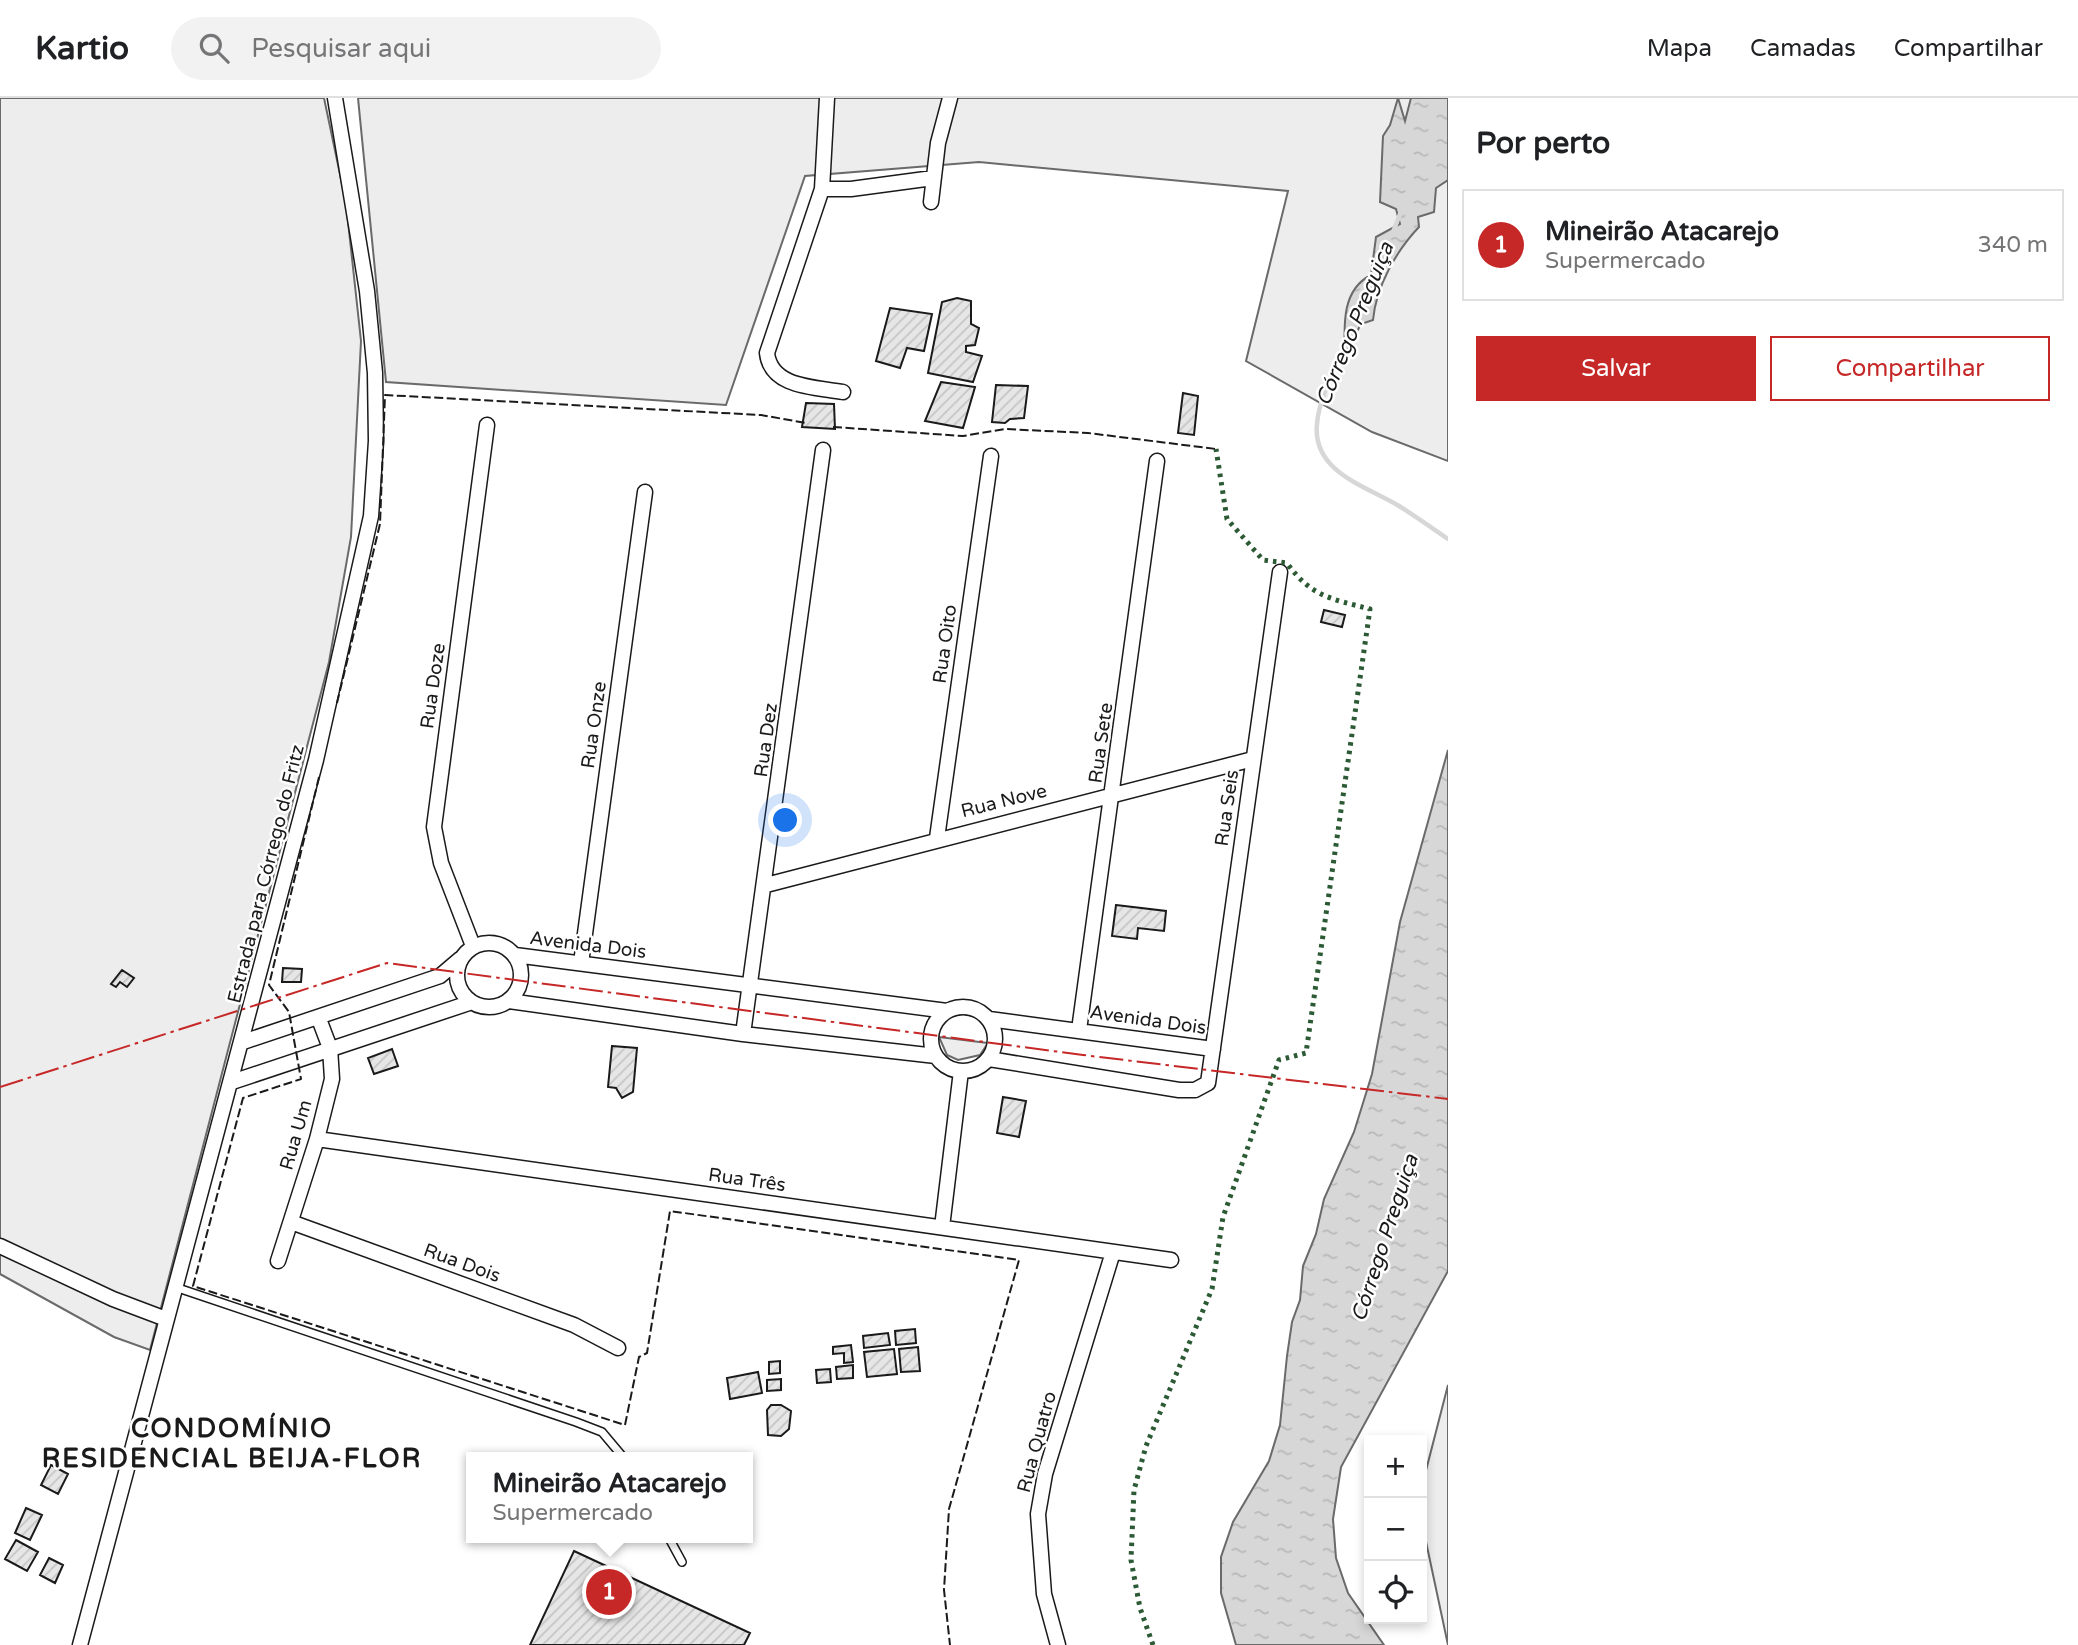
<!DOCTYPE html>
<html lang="pt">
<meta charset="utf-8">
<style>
:root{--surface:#fff;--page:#f2f2f2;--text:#202124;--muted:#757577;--line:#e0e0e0;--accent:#c62828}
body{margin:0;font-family:"Varela Round",sans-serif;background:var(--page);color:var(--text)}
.controls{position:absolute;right:21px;bottom:21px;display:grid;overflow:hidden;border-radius:0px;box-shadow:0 4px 10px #0003}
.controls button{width:63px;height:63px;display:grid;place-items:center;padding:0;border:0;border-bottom:2px solid var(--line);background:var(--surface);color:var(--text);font:35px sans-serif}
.you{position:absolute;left:786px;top:723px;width:24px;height:24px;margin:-18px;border:5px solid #fff;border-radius:50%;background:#1a73e8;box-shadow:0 0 0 10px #1a73e833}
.badge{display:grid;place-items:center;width:46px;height:46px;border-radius:50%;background:var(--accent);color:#fff;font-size:23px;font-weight:700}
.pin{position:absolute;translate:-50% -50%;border:4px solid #fff;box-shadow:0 2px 7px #0006}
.popup{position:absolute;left:466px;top:1354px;width:287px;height:91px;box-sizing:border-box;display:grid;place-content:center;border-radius:0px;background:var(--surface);filter:drop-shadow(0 2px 5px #0005);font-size:23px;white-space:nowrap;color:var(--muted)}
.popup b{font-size:26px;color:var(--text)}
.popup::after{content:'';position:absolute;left:50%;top:100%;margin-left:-14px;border:14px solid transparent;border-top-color:var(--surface)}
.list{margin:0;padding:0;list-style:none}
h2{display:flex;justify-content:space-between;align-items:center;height:91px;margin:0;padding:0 28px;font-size:30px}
h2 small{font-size:23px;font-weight:400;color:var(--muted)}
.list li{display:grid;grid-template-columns:46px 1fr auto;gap:21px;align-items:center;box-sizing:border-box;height:112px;margin:0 14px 14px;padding:0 14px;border:2px solid var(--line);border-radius:0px}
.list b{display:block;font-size:26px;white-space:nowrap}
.list p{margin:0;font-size:23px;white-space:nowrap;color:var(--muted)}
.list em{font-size:23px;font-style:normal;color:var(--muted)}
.actions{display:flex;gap:14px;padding:21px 28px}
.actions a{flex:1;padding:16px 0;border:2px solid var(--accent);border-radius:0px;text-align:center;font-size:24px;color:var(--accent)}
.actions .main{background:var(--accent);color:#fff}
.icon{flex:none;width:38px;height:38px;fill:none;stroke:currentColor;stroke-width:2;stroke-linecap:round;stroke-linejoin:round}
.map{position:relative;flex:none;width:1448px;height:1547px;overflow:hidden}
header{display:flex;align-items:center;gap:42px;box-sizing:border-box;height:98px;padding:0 35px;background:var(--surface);border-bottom:2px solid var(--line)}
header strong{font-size:33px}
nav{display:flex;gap:38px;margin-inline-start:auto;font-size:24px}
.search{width:490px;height:63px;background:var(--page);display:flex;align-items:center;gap:18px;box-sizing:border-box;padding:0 24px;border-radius:38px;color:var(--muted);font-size:26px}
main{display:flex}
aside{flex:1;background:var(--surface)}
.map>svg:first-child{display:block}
.built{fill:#ededed;stroke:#6a6a6a;stroke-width:2}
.water{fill:url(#water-ripples);stroke:#6a6a6a;stroke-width:2}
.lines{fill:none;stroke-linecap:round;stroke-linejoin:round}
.stream{stroke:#d7d7d7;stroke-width:4.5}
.building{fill:url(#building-hatch);stroke:#1a1a1a;stroke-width:2}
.service-casing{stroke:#1a1a1a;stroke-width:10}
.minor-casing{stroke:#1a1a1a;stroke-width:17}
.service{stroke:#fff;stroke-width:7}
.minor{stroke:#fff;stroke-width:14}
.hedge{stroke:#2b5a34;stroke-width:5;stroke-dasharray:3.5 5;stroke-linecap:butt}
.fence{stroke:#1a1a1a;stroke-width:2;stroke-dasharray:9 3.5;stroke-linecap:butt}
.power{stroke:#c62828;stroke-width:2;stroke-dasharray:24 5 3.5 5;stroke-linecap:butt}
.labels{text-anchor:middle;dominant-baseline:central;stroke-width:5;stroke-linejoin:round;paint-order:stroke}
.street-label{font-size:19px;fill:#1a1a1a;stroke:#fff}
.water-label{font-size:21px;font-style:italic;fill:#1a1a1a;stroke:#fff}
.district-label{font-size:26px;font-weight:bold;letter-spacing:2px;fill:#1a1a1a;stroke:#fff}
</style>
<header>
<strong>Kartio</strong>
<div class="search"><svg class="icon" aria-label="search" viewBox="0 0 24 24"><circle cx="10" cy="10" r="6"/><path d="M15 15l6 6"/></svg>Pesquisar aqui</div>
<nav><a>Mapa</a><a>Camadas</a><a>Compartilhar</a></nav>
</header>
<main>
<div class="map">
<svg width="1448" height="1547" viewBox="0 0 1448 1547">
<defs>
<pattern id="water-ripples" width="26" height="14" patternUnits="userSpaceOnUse" patternTransform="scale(1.75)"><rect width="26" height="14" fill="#d7d7d7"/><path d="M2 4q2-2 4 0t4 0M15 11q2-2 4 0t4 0" fill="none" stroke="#b8b8b8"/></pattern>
<pattern id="building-hatch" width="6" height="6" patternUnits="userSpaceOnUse" patternTransform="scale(1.75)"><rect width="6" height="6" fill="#e6e6e6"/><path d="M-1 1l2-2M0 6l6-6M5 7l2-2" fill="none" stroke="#c5c5c5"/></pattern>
</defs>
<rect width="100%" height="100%" fill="#fff"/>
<!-- built -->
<path class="built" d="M0,0H324L346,105L361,243L351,439L329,564L150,1252L114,1239L0,1176Z
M358,0H1448V363L1372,334L1246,263L1288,93L979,64L805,78L726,307L386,284Z
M939,939L988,945L980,957L958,962L947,957Z
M1448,1287V1547L1422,1425V1388Z"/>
<!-- water -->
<path class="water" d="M1398,0L1405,23L1411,0H1448V82L1436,90L1434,114L1418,119L1419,129C1396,153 1376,189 1373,222L1361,226L1345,256C1344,229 1341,192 1371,177L1376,139L1400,126L1396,111L1380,104L1383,38L1390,27Z
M1448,652V1173L1341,1369L1333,1421L1336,1460L1348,1495L1384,1547H1236L1221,1495V1459L1233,1424L1269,1363L1280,1327L1287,1258L1292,1224L1300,1202L1303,1168L1316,1136L1324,1101L1354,1034L1372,976L1400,824Z"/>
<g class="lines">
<!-- stream -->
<path class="stream" d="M1393,134L1400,116
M1347,245C1336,271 1319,298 1317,326C1312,374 1366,388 1399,408C1415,418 1432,430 1448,441"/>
</g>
<!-- building -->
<path class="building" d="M957,200L971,203V226L979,230L975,247L966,248V254L982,258L973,284L928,275L942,204Z
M890,210L932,216L924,253L907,250L900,270L876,263Z
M941,284L975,289L963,330L925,323Z
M996,287L1028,288L1024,320L1010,321L1005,325L992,324Z
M1183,295L1198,298L1194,337L1178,335Z
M806,305L834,306L835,331L802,329Z
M1324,512L1345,517L1342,529L1321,524Z
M1116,807L1166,813L1164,833L1138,830L1137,841L1112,838Z
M283,870L302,871L301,884H282Z
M122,872L134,880L127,889L120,884L116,889L111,886Z
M612,948L637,950L633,994L622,1000L616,990L608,989Z
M392,951L398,968L374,976L368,960Z
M1003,999L1026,1003L1019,1039L997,1035Z
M915,1231L916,1245L896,1247L895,1233Z
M888,1235L890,1247L864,1250L863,1238Z
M851,1247L853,1264L844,1265V1255L833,1256V1249Z
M918,1249L920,1273L901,1274L899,1251Z
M894,1251L897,1276L867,1279L864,1254Z
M780,1263V1275L769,1276V1264Z
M853,1267V1280L837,1281L836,1269Z
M830,1271L831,1284L817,1285L816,1272Z
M758,1274L762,1295L730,1301L727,1280Z
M781,1281V1292L767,1293V1282Z
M771,1307H781L791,1313L789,1331L781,1338L768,1337L767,1312Z
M51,1367L68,1376L58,1396L41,1387Z
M26,1410L42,1417L30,1442L15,1435Z
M16,1442L38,1454L27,1473L5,1461Z
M574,1453L750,1535L744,1547H530Z
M49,1460L63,1467L55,1485L40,1477Z"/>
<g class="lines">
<!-- service casing -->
<g class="service-casing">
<path id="service" d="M175,1189L576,1324L602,1334L623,1359
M669,1440L682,1464"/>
</g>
<!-- minor casing -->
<g class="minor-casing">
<path id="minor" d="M827,0L822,91L767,255C771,290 815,289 843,294
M822,91H851L933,80
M931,104L938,45L950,0
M937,740L991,358
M766,787L1253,661
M457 877a32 32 0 1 1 64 0a32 32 0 1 1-64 0Z
M473,848L441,765L434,729L487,327
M515,857L947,913
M581,865L645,394
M509,903L743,936L936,958
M931 941a32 32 0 1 1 64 0a32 32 0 1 1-64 0Z
M989,921L1213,951
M1079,932L1157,363
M743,936L823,352
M243,944L440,878L460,861
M989,961L1179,992H1195L1208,985L1280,474
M232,984L472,904
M317,1041L1171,1162
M291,1124L574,1227L618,1250
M942,1129L961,973
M0,1148L113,1201L166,1221
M278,1163L317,1041L332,981L330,950L319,921
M80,1547L316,662L371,418L376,343L375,275L367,193L335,0
M1058,1547L1044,1496L1038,1416L1045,1376L1113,1154"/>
</g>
<!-- service -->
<use href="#service" class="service"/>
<!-- minor -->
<use href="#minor" class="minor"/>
<!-- hedge -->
<path class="hedge" d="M1153,1547L1140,1510L1131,1462L1134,1392L1146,1348L1212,1191L1223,1119L1279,962L1306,955L1370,511C1332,501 1311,499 1287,465L1263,462L1227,421L1216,351"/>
<!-- fence -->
<path class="fence" d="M833,329L963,338L1005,331L1088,335L1216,351
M337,605L380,426L385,297L761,317L806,325
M319,679L269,887L289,914L301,981L243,1000L193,1188L625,1327L639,1259L647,1255L670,1113L1019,1162L949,1411L944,1492L950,1547"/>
<!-- power -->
<path class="power" d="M0,989L387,865L1083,957L1448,1001"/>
</g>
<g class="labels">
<!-- street labels -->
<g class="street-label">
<text transform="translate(945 546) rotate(-82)">Rua Oito</text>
<text transform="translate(433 588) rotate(-82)">Rua Doze</text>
<text transform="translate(594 627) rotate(-82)">Rua Onze</text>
<text transform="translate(766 642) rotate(-82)">Rua Dez</text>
<text transform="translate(1101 645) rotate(-82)">Rua Sete</text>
<text transform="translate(1004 703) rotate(-14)">Rua Nove</text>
<text transform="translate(1227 710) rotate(-82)">Rua Seis</text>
<text transform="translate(266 776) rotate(-76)">Estrada para Córrego do Fritz</text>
<text transform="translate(588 847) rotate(7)">Avenida Dois</text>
<text transform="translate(1148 922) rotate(8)">Avenida Dois</text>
<text transform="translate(296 1037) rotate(-74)">Rua Um</text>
<text transform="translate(747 1082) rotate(8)">Rua Três</text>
<text transform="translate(462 1165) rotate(20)">Rua Dois</text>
<text transform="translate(1037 1344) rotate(-75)">Rua Quatro</text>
</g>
<!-- water labels -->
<g class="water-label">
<text transform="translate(1355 226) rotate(-68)">Córrego Preguiça</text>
<text transform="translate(1385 1140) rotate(-72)">Córrego Preguiça</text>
</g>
<!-- district labels -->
<g class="district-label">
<text x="232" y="1330">CONDOMÍNIO<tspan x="232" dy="30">RESIDENCIAL BEIJA-FLOR</tspan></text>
</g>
</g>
</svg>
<div class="controls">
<button>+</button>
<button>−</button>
<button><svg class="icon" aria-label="locate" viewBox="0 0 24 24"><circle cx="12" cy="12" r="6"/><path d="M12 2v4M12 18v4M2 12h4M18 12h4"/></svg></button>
</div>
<div class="you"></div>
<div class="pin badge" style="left:609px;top:1494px">1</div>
<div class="popup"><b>Mineirão Atacarejo</b>Supermercado</div>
</div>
<aside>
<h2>Por perto<small></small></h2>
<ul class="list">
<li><span class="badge">1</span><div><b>Mineirão Atacarejo</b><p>Supermercado</p></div><em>340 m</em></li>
</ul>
<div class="actions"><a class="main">Salvar</a><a>Compartilhar</a></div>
</aside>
</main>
